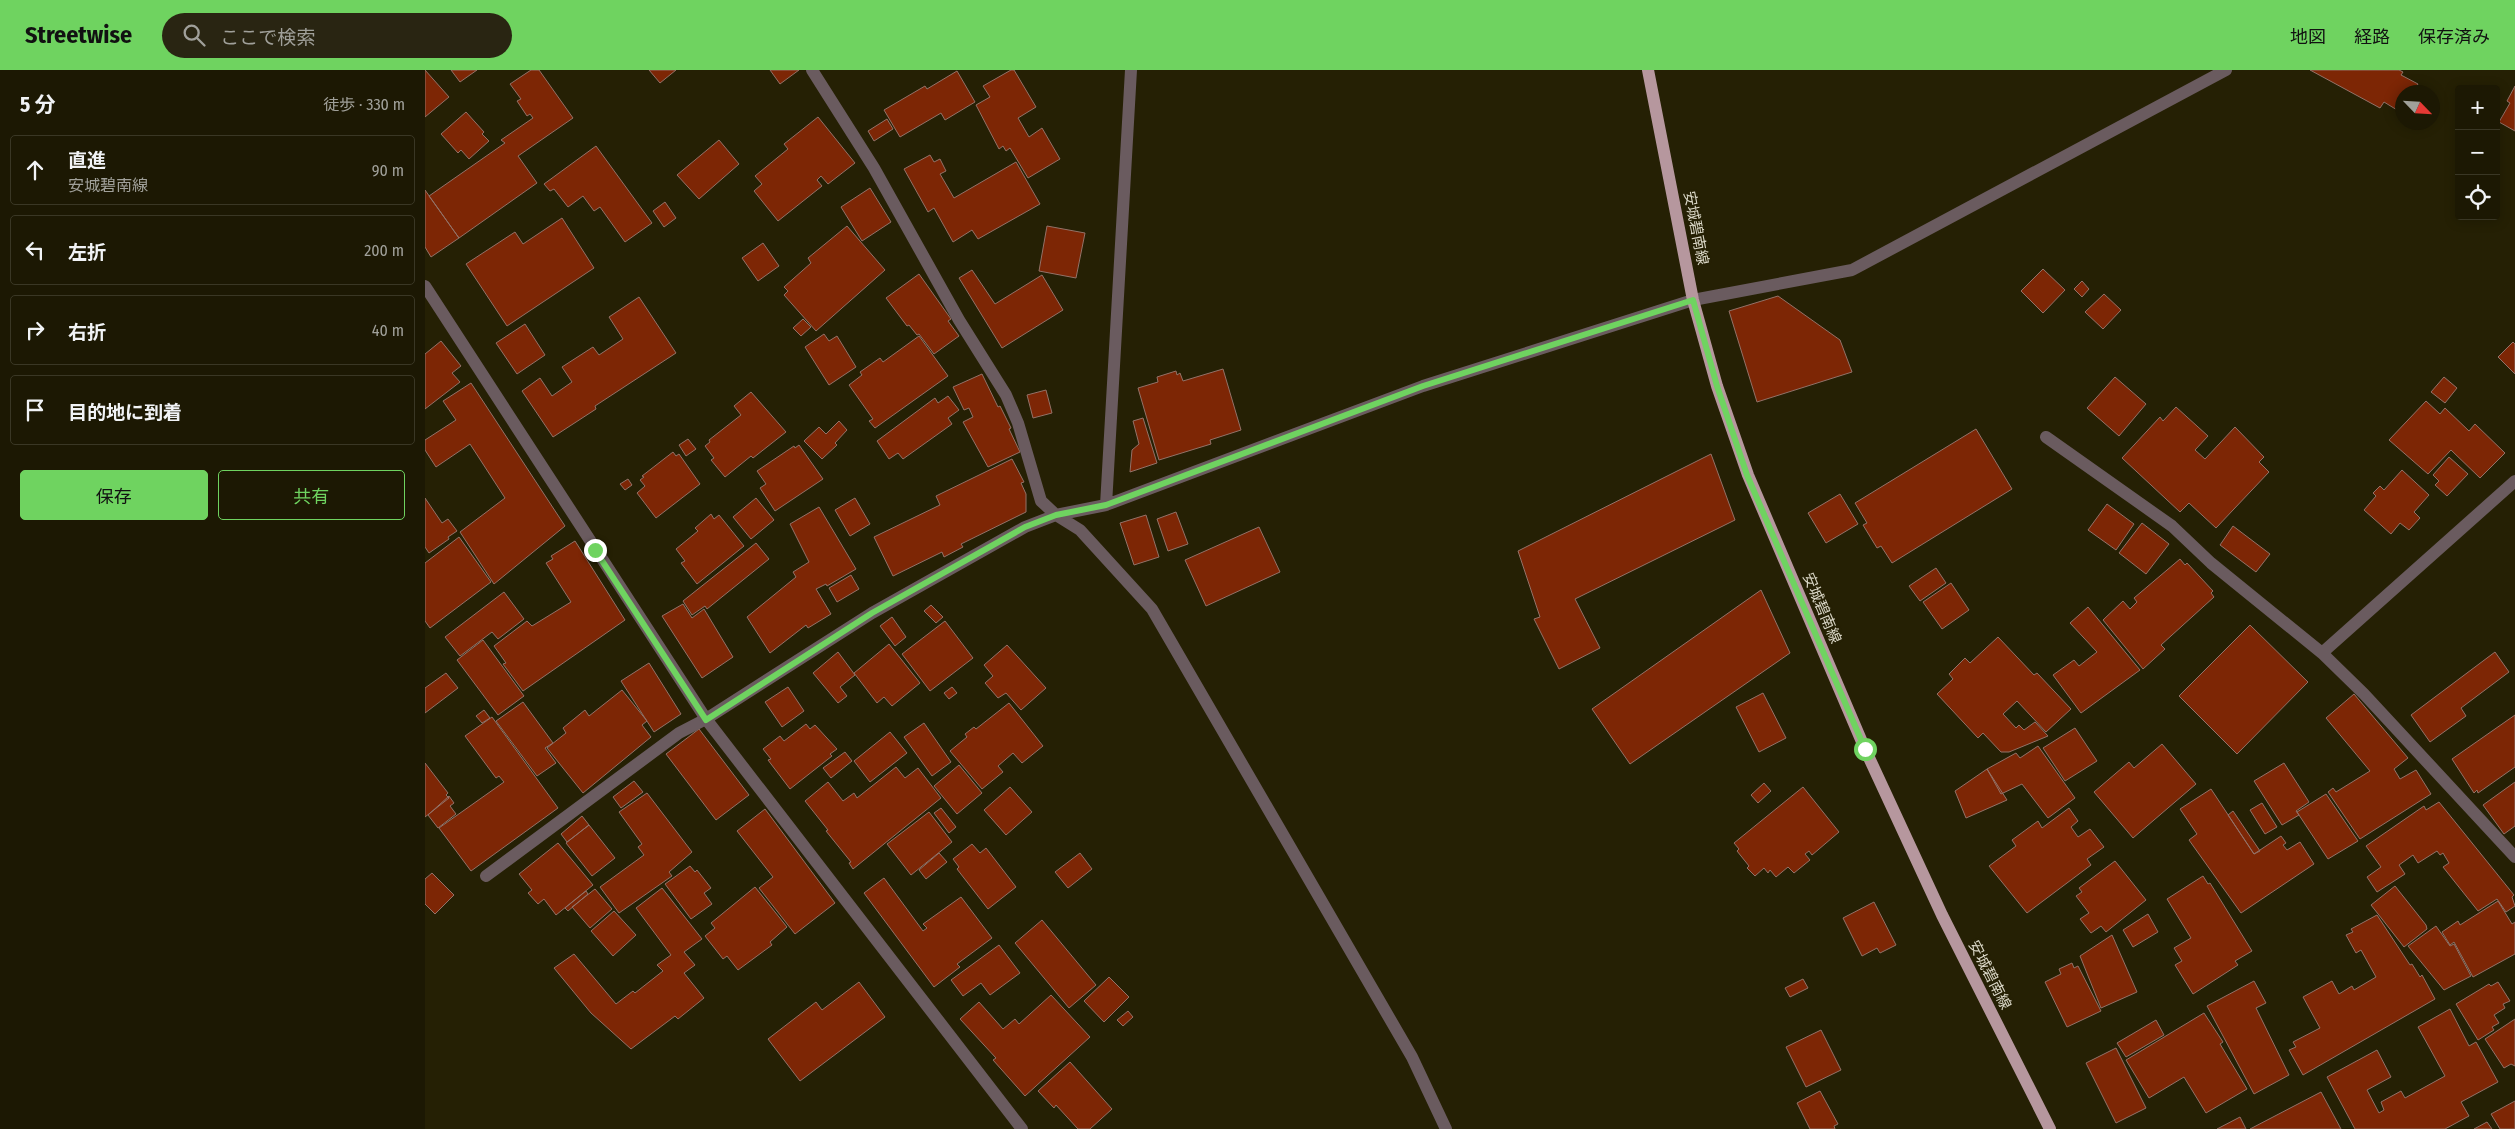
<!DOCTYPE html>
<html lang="ja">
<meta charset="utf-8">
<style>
:root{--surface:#1c1803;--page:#292512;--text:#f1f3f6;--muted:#a0a09a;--line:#3a3725;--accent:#6fd360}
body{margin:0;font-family:"Fira Sans Condensed","Noto Sans JP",sans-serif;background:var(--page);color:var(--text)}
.controls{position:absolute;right:15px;top:15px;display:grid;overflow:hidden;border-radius:5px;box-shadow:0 2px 12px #0003}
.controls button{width:45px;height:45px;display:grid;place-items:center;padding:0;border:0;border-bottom:1px solid var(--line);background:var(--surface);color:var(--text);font:25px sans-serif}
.compass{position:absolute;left:1970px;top:15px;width:45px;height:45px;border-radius:50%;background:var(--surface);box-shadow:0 2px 12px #0003;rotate:115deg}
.stop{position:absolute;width:15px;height:15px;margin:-11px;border:4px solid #6fd360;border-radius:50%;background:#fff}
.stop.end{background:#6fd360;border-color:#fff;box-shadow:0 1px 5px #0008}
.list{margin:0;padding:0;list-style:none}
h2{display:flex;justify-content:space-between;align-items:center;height:65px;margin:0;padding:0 20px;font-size:21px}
h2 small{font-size:16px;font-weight:400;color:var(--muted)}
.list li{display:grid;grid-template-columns:32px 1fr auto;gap:15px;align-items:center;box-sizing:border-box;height:70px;margin:0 10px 10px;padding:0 10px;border:1px solid var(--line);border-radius:5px}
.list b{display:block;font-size:19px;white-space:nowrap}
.list p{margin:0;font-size:16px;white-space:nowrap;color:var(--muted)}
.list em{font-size:16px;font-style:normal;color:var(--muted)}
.actions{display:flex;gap:10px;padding:15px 20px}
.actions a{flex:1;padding:11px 0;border:1px solid var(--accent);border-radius:5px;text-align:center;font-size:18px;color:var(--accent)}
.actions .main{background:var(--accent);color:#111}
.icon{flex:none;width:28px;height:28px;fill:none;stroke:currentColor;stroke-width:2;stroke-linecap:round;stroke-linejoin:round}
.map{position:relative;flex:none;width:2090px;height:1059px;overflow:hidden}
header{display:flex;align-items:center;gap:30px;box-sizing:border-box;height:70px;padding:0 25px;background:var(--accent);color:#111}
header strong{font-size:24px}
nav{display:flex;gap:28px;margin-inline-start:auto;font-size:18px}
.search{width:350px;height:45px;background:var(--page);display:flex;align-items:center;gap:12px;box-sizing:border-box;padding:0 18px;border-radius:28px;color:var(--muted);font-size:19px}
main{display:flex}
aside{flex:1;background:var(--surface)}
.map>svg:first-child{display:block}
.building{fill:#7d2605;stroke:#937268}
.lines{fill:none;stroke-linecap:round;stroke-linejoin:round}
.lane{stroke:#6a5b5f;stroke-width:12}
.street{stroke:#6a5b5f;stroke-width:12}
.primary{stroke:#b6979e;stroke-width:12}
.route{stroke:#6fd360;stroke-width:6}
.labels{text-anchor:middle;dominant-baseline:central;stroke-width:4.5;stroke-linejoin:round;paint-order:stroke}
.street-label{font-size:15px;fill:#dad7c7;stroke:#252004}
</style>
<header>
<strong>Streetwise</strong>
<div class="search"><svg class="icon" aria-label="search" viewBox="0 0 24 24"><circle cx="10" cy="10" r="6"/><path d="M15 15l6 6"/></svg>ここで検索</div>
<nav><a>地図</a><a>経路</a><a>保存済み</a></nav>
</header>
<main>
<aside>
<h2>5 分<small>徒歩 · 330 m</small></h2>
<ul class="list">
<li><svg class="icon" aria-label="ahead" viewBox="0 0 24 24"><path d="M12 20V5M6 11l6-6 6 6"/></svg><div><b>直進</b><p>安城碧南線</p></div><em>90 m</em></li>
<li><svg class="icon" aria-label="left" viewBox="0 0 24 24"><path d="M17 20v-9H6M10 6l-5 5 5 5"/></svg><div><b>左折</b></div><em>200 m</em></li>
<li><svg class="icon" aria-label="right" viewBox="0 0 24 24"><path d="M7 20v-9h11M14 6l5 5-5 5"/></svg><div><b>右折</b></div><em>40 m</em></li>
<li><svg class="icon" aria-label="arrive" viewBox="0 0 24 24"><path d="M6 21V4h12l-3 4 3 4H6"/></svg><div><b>目的地に到着</b></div></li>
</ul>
<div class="actions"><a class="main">保存</a><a>共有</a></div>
</aside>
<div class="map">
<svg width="2090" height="1059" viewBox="0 0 2090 1059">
<rect width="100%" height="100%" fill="#252004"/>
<!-- building -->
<path class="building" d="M0,0L24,27L0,47Z
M26,0H52L35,12Z
M106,0H114L148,48L93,86L112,113L34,168L4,126L80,73L76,70L108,48L105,44L102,46L92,31L96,29L85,14Z
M224,0H251L235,13Z
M345,0H374L355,14Z
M586,0H589L611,37L593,48L604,67L617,58L635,89L603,108L585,78L581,81L578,76L574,79L551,35L565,27L558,16Z
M1885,0H1974L1978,2L1976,5L1993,14L1988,22H1978L1977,43L1959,32L1955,38Z
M532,1L550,32L520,50L516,43L475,67L459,40L500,16L502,19Z
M2090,16V61L2074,52L2085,33L2082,31Z
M41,42L59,62L57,64L64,71L44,89L36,80L33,83L16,64Z
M393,47L430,93L403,114L396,106L392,110L397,116L353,151L329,121L337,114L330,106L363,79L359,74Z
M462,49L468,59L449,71L443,61Z
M294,70L314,94L274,129L252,105Z
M171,76L227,153L200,172L175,137L169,141L158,126L143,137L129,119L125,121L119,114Z
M505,85L509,92L515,89L521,101L515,104L529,128L591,92L615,134L553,169L547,160L528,172L509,138L503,142L479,99Z
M445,118L466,152L437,171L416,137Z
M0,120L34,168L6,187L0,177Z
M240,132L251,148L239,157L228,141Z
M137,148L169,198L82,256L41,194L90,162L98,174Z
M422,156L460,200L391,261L359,225L363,221L359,217L386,193L383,188Z
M622,156L660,163L651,208L614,201Z
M338,173L354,196L333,211L317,188Z
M1618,199L1640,220L1618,243L1596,221Z
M547,200L570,234L617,205L638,240L577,278L534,208Z
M494,204L526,249L523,251L534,266L509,284L494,264L492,265L484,255L482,256L461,228Z
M1657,211L1664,219L1657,227L1649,219Z
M1679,224L1696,240L1678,259L1660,242Z
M1353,226L1415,270L1427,302L1332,332L1304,241Z
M214,227L251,283L170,336L171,339L128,367L97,321L115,308L127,326L147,312L137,297L168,277L174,285L198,269L184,247Z
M378,249L386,257L376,266L368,258Z
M100,254L120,285L92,304L71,273Z
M399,264L404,271L412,266L431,297L404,315L380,277Z
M494,266L523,306L450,358L444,351L448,349L424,315L437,305L435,302L455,288L458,292Z
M16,271L36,296L27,303L35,312L0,339V284Z
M2088,272L2090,274V304L2073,287Z
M798,299L816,360L785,370L786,374L734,390L713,318L733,312L732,307L751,301L752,305L755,303L758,311Z
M557,304L573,337L575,336L586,358L584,359L595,382L563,397L538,352L548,347L544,338L539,340L528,317Z
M1690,307L1721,334L1694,366L1662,338Z
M2019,307L2032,318L2020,333L2006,322Z
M46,313L140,456L69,514L35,462L80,428L45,374L11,397L0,380V370L31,350L18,331Z
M621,320L627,343L608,348L602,325Z
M326,322L361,362L328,388L326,386L300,407L286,390L289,388L280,376L285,372L284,370L316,345L309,336Z
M523,326L534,340L523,348L527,354L478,389L473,383L464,389L452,371L510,328L513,333Z
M2001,331L2015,344L2020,338L2044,361L2050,354L2080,383L2055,408L2026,380L2003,404L1964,370Z
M1751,337L1783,366L1770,380L1780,389L1810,357L1839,387L1834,392L1844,402L1791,458L1764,433L1755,442L1697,388L1735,347L1738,351Z
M718,348L732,393L705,402L707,380L714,374L708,351Z
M414,351L422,360L410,373L412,375L397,389L379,371L394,357L401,364Z
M1551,359L1587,419L1467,493L1456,476L1452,478L1438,455L1442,453L1430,433Z
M263,369L271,379L261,386L254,375Z
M374,375L398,409L350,441L335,418L341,414L332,401L369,376L370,378Z
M248,382L251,386L254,384L275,414L231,448L212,423L220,416L215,410L219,407L217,406Z
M1286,384L1310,450L1150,529L1175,578L1134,599L1109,549L1115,547L1093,481Z
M2024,387L2043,404L2022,426L2010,415L2014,411L2008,405Z
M587,389L599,412L596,413L601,424V442L536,474L538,477L519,487L517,482L468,506L449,467L515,435L511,426Z
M1977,400L2004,425L1989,442L1995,448L1984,460L1975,453L1966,464L1939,440L1951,426L1948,423L1955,416L1959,420Z
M203,409L207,415L200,420L195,414Z
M1415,424L1433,454L1401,473L1383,443Z
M0,428L17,453L23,449L32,461L23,467L24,469L4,483L0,477Z
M331,428L349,450L326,469L308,447Z
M430,428L445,454L425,466L410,440Z
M1682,434L1709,454L1691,480L1663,460Z
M394,437L431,499L402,516L401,514L391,519L406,544L383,558L381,555L345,583L322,547L371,507L368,502L384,492L365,454Z
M751,442L763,474L743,481L732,449Z
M286,444L289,449L294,445L319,476L272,514L256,493L260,491L251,479L273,461L270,458Z
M721,445L734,487L709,495L695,453Z
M1717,453L1744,474L1721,504L1694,483Z
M1808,456L1845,484L1831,502L1795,475Z
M834,457L855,502L781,536L760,490Z
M34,467L66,512L5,558L0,551V493Z
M150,471L200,550L98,621L78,594L81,593L69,576L102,551L107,556L146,532L121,493L128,489L126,486Z
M331,473L344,489L282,539L280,536L267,545L258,531Z
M1755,489L1760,495L1762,493L1788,521L1786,523L1789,527L1736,575L1740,579L1718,599L1678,550L1698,531L1705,539L1712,532L1709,528Z
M1511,498L1521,513L1495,531L1484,516Z
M426,505L434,519L412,532L404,518Z
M1526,513L1544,540L1517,559L1498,532Z
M1336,520L1365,583L1205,694L1167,639Z
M79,522L99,549L73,569L67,562L35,586L20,567Z
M258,534L267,548L279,539L308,587L277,608L237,546Z
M506,535L518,547L511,553L499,541Z
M1663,537L1715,600L1656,643L1628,605L1649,590L1654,596L1672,582L1645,553Z
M467,547L481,567L470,576L455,556Z
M520,551L548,588L505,621L477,584Z
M1825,555L1883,612L1812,684L1754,626Z
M1573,567L1609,605L1612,603L1646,639L1621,662L1592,631L1578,644L1591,658L1594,655L1599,660L1610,652L1623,666L1584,682H1576L1558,663L1553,668L1512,624L1528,609L1524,604L1540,588L1545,593Z
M58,570L99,626L73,645L32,590Z
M464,574L495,613L467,636L459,627L452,633L429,603Z
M582,575L621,618L596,640L581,623L573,628L560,613L568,606L559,595Z
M413,582L430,605L415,617L422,626L413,633L388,603Z
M2070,582L2084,602L2036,638L2041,646L2005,672L1986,645Z
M224,593L256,644L229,662L196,611Z
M21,603L33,618L0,643V618Z
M363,617L379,641L357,657L340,632Z
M527,617L532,623L524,629L519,623Z
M197,620L222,651L217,655L226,667L158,723L122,678L141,663L138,658L160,640L164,646Z
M1338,623L1361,668L1334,682L1311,637Z
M1929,624L1983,688L1969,699L1975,709L1991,700L2006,724L1935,769L1903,722L1908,718L1911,722L1945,701L1901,648Z
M98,632L128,673L120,678L131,693L112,706L71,651Z
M584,633L618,676L597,693L588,683L573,696L578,702L557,719L525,681L542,667L540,664L549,657L551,659Z
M59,640L65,648L57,653L51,646Z
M2090,645V697L2053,723L2052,720L2049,723L2027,689Z
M67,647L133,738L46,801L14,758L79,712L74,706L71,708L40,666Z
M499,653L526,692L507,706L479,667Z
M381,654L385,659L390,655L412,679L405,684L407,686L365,719L343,690L346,689L338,679L355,666L359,671Z
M1650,658L1672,691L1640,711L1618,678Z
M274,659L324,725L291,750L241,684Z
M465,662L482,683L445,712L429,691Z
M1737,674L1771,714L1708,768L1669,722L1704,692L1709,698Z
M1613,676L1650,728L1623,748L1597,714L1576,724L1562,699L1591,683L1595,688Z
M420,682L427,691L406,708L398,698Z
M0,693L23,723L21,725L24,728L0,747Z
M1859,693L1884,732L1871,741L1874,745L1857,755L1829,711Z
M534,695L557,723L532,744L509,716Z
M471,697L480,708L493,698L516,728L428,799L424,793L426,792L401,761L403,760L380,731L403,712L418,731L429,723L432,728Z
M1562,699L1582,730L1541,748L1530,721Z
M209,711L218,722L196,738L188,727Z
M2090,712V756L2079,764L2058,735Z
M1339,713L1346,721L1333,733L1326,725Z
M585,717L607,742L581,765L559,740Z
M1378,717L1414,762L1387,785L1384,781L1380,784L1385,790L1369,803L1363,797L1351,807L1345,800L1343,803L1339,798L1330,806L1322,798L1324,796L1312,781L1314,779L1309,773Z
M1786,719L1829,784L1856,766L1861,773L1858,775L1862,780L1875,772L1889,794L1816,843L1764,770L1772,764L1755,739Z
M222,723L267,782L244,802L247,806L194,843L175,817L219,785L213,777L217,774L194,742Z
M1901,724L1933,771L1903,789L1872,742Z
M24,726L29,733L25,736L31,744L13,758L3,745Z
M2014,732L2089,825L2087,827L2090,836L2081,842L2072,829L2053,841L2018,797L2024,793L2018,783L2015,785L2012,781L1993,793L1988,785L1974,795L1980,804L1952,822L1942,807L1956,797L1941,776L1999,736L2001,740Z
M1837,733L1852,757L1840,764L1825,740Z
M516,738L531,757L524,763L509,743Z
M1644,738L1653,751L1646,757L1653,767L1665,759L1679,777L1662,789L1666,795L1602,843L1564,796L1591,776L1587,770L1613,751L1617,758Z
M340,739L410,833L370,864L334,818L348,807L312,761Z
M1808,741L1835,781L1829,784L1803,745Z
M504,742L527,772L486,805L462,774Z
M157,746L164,755L142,772L136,764Z
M164,755L190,788L167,806L141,773Z
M133,773L168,815L131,845L119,829L113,834L103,823L107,820L94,804Z
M547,774L555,783L561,778L591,817L563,839L532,799L534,797L528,789Z
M514,783L522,792L501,809L494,800Z
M655,783L667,799L643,818L630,802Z
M1690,791L1721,830L1681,862L1676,856L1666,863L1655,849L1664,843L1651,826L1657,822L1654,818Z
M265,796L270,802L272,800L286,818L279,823L287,834L266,849L240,814Z
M7,803L29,825L10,844L0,834V809Z
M1778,806L1783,814L1785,813L1827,881L1810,891L1813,895L1768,924L1750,895L1757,891L1749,878L1766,868L1742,829Z
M459,808L498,861L502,858L498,854L536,827L567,868L532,894L535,897L509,917L439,823Z
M1970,816L2001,855L2002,859L1979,877L1946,835Z
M330,817L362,857L345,872L347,875L313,900L302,886L298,889L280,866L290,858L286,853Z
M237,818L277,869L259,882L270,895L259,903L279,928L253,949L250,946L206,979L166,943L129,898L149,884L191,934L208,921L210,923L238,901L232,895L246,885L211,838Z
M170,819L187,839L165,858L147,837Z
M161,821L163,824L143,841L140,838Z
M2073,831L2087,854L2090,852V884L2048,907L2029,872L2025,875L2017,862L2033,851L2035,855Z
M1449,832L1471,875L1455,883L1452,878L1437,886L1418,848Z
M189,841L211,865L188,886L166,861Z
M1723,844L1733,862L1708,877L1698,860Z
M1952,845L1985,895L1987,894L1995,907L1997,905L2010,929L1878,1005L1864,980L1871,977L1868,972L1895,958L1878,927L1907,911L1914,924L1927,916L1929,920L1951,907L1936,880L1931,883L1921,865L1928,862L1926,859Z
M617,850L671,915L644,938L590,873Z
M2011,856L2025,876L2029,874L2046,906L2019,920L1983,876Z
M1687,865L1712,922L1676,938L1655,886Z
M574,875L595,903L565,925L556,913L538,926L526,910Z
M1647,893L1649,898L1653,896L1676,941L1642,957L1620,912L1636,904L1634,899Z
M684,907L704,927L679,952L659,931Z
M1378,909L1383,918L1365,927L1360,918Z
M1829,911L1841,933L1831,938L1864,1005L1829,1024L1782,936Z
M434,912L460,947L375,1011L343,969L391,932L397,940Z
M2073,912L2085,931L2078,934L2080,938L2069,945L2074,953L2067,957L2069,960L2053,970L2031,934L2064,914L2066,916Z
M626,925L665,967L600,1026L568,990L571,988L535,949L554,932L578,959L590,949L594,954Z
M2025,939L2044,976L2051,972L2073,1012L2036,1032L2044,1046L2020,1059H1930L1902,1007L1952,980L1966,1007L1942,1020L1954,1043L1959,1040L1956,1032L1976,1021L1980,1028L2020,1006L1993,957Z
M703,941L708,947L698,956L692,950Z
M1779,943L1798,972L1795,974L1822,1019L1781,1043L1759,1007L1724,1028L1701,990Z
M2090,949V996L2086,994L2079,998L2060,969Z
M1731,950L1739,965L1701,987L1692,973Z
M1396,960L1416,1000L1381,1017L1361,977Z
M1691,978L1721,1038L1691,1053L1661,993Z
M645,992L687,1039L665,1059H653L631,1035L629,1038L613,1021Z
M1395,1021L1413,1054L1409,1056L1410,1059H1385L1372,1033Z
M1896,1022L1916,1059H1825Z
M2090,1031V1059H2075L2066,1044Z
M1815,1047L1821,1059H1792Z
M2062,1052L2067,1059H2049Z"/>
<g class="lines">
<!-- lane -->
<path class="lane" d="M61,806L254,663L281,649"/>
<!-- street -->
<path class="street" d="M387,0L449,98L534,250L581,325L593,353L616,431L631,445L655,460L727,539L987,987L1021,1059
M0,216L281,649L597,1059
M1621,367L1747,456L1786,493L1897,583L1939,624L2090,787
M681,435L706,0
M1897,583L2090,411
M281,649L447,543L600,457L631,445L681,435L998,316L1268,230L1427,200L1801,0"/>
<!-- primary -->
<path class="primary" d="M1223,0L1268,230L1292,316L1323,405L1440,679L1517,845L1625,1059"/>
</g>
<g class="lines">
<!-- route -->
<path class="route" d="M170,480L281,650L447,543L600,457L631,445L681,435L998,316L1268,230L1292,316L1322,405L1440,679"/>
</g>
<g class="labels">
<!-- street labels -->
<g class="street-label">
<text transform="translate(1271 158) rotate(79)">安城碧南線</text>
<text transform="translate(1397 538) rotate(67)">安城碧南線</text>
<text transform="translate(1565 905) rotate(63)">安城碧南線</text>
</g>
</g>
</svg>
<div class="controls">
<button>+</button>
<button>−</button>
<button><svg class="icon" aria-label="locate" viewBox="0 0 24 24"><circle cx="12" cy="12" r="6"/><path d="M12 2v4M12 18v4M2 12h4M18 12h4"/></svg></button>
</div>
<svg class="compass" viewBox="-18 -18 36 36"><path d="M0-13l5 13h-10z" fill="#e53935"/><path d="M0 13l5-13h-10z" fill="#a0a09a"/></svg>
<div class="stop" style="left:1440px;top:679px"></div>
<div class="stop end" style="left:170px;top:480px"></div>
</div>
</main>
